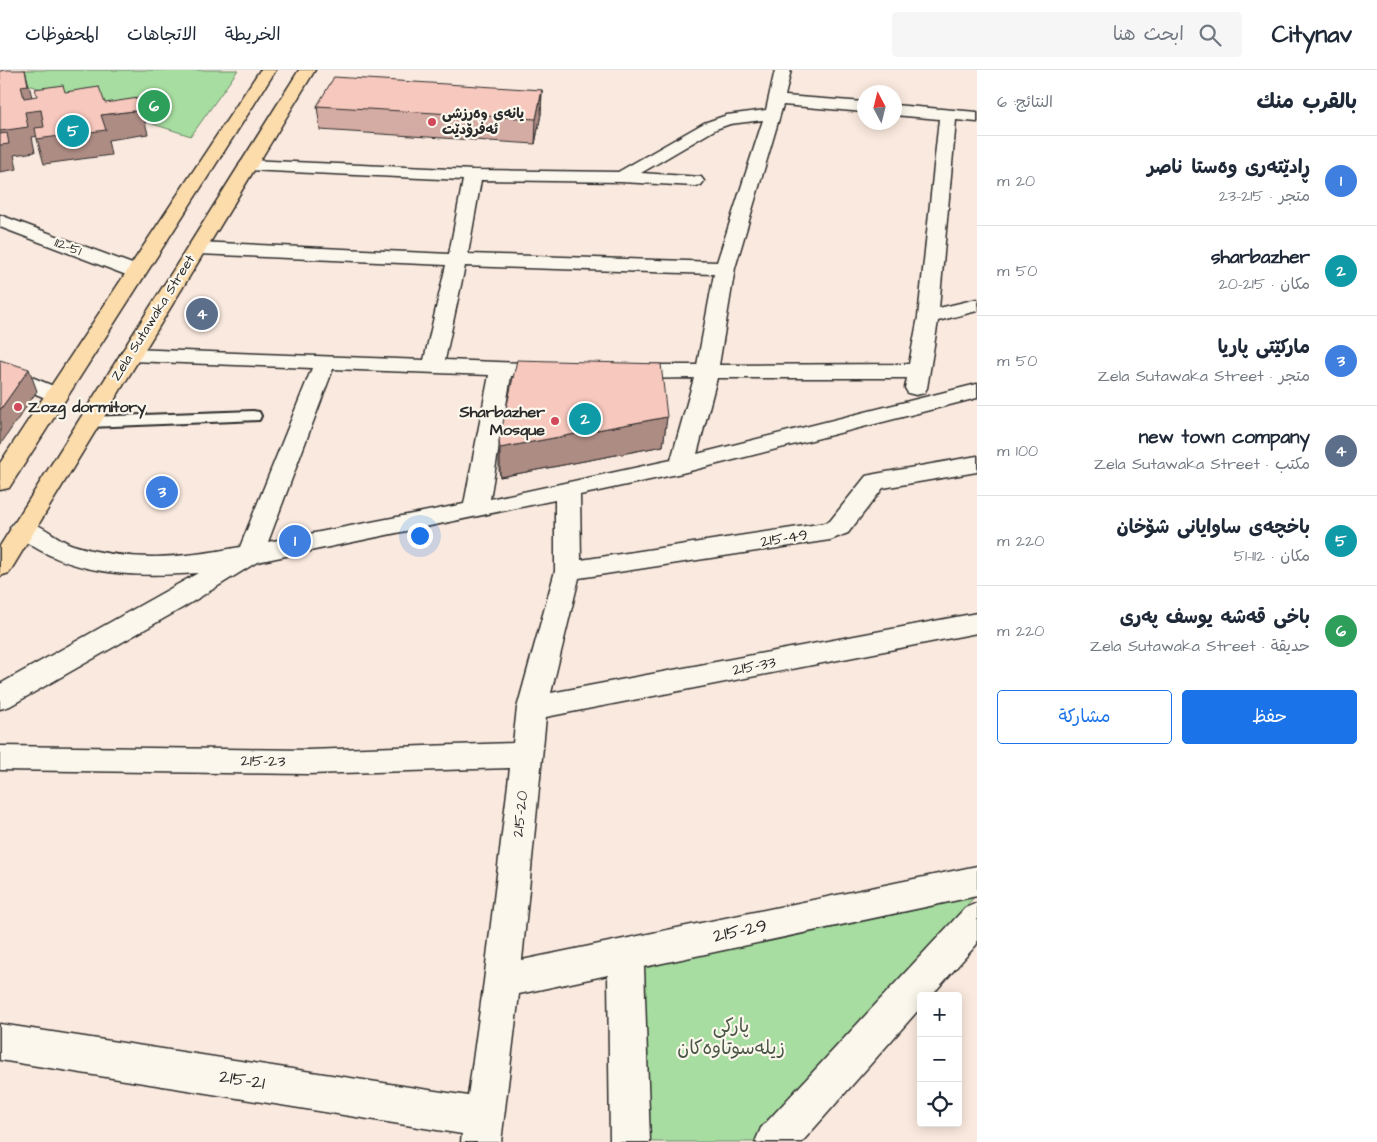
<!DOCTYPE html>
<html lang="ar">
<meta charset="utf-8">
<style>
:root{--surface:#fff;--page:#f6f6f7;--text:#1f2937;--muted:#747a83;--line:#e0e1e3;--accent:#1a73e8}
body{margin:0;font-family:"Architects Daughter","Playpen Sans Arabic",sans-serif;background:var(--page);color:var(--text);direction:rtl}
.controls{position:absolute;right:15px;bottom:15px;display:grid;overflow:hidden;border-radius:5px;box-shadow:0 2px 12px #0003}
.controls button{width:45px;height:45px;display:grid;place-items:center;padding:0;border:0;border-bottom:1px solid var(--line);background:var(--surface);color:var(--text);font:25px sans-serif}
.compass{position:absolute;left:857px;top:15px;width:45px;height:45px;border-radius:50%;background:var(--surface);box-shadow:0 2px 12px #0003;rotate:353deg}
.you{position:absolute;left:419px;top:465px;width:18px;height:18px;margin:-12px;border:4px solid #fff;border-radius:50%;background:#1a73e8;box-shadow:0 0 0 8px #1a73e833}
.badge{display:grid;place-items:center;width:32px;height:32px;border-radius:50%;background:var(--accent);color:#fff;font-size:16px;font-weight:700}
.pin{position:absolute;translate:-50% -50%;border:2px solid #fff;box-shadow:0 1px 5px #0006}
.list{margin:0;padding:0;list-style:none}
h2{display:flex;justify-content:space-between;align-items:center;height:65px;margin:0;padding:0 20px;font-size:21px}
h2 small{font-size:16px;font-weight:400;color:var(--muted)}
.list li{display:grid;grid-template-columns:32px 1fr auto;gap:15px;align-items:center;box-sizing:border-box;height:90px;padding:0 20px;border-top:1px solid var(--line)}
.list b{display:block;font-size:19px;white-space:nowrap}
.list p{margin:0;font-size:16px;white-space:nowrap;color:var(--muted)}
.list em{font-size:16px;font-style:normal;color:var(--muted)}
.actions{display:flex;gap:10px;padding:15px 20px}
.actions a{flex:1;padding:11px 0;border:1px solid var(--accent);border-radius:5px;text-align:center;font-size:18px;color:var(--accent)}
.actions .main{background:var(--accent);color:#fff}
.icon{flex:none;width:28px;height:28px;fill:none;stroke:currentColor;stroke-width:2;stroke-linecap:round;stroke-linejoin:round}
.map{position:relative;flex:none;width:977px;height:1072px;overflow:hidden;direction:ltr}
header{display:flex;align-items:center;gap:30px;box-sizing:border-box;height:70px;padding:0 25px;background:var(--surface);border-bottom:1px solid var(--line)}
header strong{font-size:24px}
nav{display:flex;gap:28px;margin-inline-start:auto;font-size:18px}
.search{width:350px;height:45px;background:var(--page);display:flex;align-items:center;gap:12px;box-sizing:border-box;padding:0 18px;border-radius:5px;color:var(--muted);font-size:19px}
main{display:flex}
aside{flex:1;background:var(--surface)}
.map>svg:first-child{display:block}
.green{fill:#a7dda0;stroke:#698466}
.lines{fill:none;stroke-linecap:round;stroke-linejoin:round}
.service-casing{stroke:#2b2b2b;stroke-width:4}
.minor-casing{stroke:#2b2b2b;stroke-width:3}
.primary-casing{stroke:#2b2b2b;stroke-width:3}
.service{fill:#fbf7ec;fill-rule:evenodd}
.minor{fill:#fbf7ec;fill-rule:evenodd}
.primary{fill:#fddcac;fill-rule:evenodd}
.wall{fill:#d4aca3;stroke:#2b2b2b}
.shaded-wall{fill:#ad8c84;stroke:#2b2b2b}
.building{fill:#f7c8bd;stroke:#2b2b2b}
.poi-dot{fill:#d1495b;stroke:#fbf7ec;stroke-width:2}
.labels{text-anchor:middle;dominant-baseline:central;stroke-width:4.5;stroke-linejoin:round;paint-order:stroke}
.far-poi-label{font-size:14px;font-weight:bold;fill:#2b2b2b;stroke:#fbf7ec;text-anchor:start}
.far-street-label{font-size:14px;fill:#2b2b2b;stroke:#fbf7ec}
.poi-label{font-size:16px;font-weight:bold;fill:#2b2b2b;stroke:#fbf7ec;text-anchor:start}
.street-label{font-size:16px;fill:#2b2b2b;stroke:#fbf7ec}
.near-street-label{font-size:19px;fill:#2b2b2b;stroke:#fbf7ec}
.near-park-label{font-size:19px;fill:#4a5848;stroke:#fbf7ec}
</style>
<header>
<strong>Citynav</strong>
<div class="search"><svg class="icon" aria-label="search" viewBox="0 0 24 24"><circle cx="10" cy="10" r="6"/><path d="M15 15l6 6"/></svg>ابحث هنا</div>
<nav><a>الخريطة</a><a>الاتجاهات</a><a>المحفوظات</a></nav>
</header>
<main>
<aside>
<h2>بالقرب منك<small>النتائج: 6</small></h2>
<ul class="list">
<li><span class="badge" style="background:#3f7fe0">1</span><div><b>ڕادێتەری وەستا ناصر</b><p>متجر · 215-23</p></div><em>20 m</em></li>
<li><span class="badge" style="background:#0f9aa8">2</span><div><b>sharbazher</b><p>مكان · 215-20</p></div><em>50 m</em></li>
<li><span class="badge" style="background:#3f7fe0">3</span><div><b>مارکێتی پاریا</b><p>متجر · Zela Sutawaka Street</p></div><em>50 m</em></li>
<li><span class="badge" style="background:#5c6f8a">4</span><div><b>new town company</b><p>مكتب · Zela Sutawaka Street</p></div><em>100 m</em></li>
<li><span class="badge" style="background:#0f9aa8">5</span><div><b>باخچەی ساوایانی شۆخان</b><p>مكان · 112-51</p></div><em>220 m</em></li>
<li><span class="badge" style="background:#2e9e5b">6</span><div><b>باخی قەشە یوسف پەری</b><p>حديقة · Zela Sutawaka Street</p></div><em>220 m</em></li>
</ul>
<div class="actions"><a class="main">حفظ</a><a>مشاركة</a></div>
</aside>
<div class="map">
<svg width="977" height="1072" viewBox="0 0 977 1072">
<rect width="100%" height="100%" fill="#fae9de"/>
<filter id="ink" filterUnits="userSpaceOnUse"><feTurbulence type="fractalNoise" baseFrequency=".02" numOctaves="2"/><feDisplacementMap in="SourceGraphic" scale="10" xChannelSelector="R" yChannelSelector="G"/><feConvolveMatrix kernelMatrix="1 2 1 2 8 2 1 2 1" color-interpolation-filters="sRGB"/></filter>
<g filter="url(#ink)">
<!-- green -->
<path class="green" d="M23,0H238L191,66L0,6Z
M977,824L754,1072H644L641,897Z"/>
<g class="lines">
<!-- service casing -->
<g class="service-casing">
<path id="service" d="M253,341L259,342L261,346L259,350L89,357L83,356L81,352L83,348L89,347Z"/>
</g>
<!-- minor casing -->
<g class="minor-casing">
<path id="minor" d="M775,0H791L785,26L864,32V42L783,35L735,198L719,295L909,294L918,247L939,49L894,45V35L977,42V52L956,50L939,238L977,229V241L938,251L927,318L924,323L916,325L908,323L905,318L907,308H717L697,384L977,314V328L682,403L580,425L581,490L825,453L830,451L866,406L875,404L977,386V402L883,418L848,463L830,470L579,508L551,623L977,543V563L546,647L522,890L977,796V826L644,897L650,1072H610L608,905L519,924L501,1072H461L462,1064L0,990V954L468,1026L484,911L510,698L308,704L0,700V676L308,680L513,673L517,638L555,501V430L257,492L184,537L10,636L0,639V614L198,503C140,507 82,507 31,475C23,470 15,466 10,458L14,452C36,446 53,468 73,475C130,493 182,488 240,477L312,298L131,291L123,290L120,285L123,280L131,279L424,290L446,195L198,184L191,182L188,178L191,174L198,172L449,184L463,110L248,100L242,99L239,95L242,91L248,90L473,100L618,102L704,53L727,45L766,40ZM763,50L717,192L468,184L481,110L621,112L695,116L701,115L704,111L701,107L641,103L716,59L730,54ZM465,196L714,204L697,295H625L617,297L614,302L617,307L625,309L694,308L671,390L490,429L511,306L552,308L560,306L563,301L560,296L552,294L445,290ZM333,299L489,305L464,434L268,472Z
M0,145L143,198L146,202L143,206L136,208L129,206L0,157Z
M0,294L63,320L66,325L63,330L55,332L0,309Z
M977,833V874L931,926H921V937L802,1072H755L761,1058L965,838Z"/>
</g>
<!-- primary casing -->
<g class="primary-casing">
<path id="primary" d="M260,0H276L9,418L0,420V393Z
M299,0H315L9,503L0,506V476Z"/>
</g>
<!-- service -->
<use href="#service" class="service"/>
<!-- minor -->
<use href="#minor" class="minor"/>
<!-- primary -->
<use href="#primary" class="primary"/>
</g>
<!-- wall -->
<path class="wall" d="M542,20L541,44L535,74L320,60L317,36Z
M667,347L663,376L500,407L499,400V371Z"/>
<!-- shaded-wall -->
<path class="shaded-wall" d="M25,0L35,39L41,40L47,65L32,67L35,82L14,85L17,99L0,102V61L25,42L21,16Z
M542,20L541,44L535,74L536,49Z
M142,40L148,64L108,70L111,85L44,94L37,69L101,45Z
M29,299L37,321L0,375V340Z
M667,347L663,376L500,407V378Z"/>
<!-- building -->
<path class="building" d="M6,0H25L28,15L21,16L24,28L37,26L35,19L63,15L65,22L99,17L105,33L138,28L142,40L101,45L106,60L37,69L35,58L44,57L41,40L25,42L28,57L0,61V1Z
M334,7L542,20L536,49L317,36Z
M7,63L9,74L0,75V64Z
M0,290L29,299L0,340Z
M517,290L661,294L667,347L500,378L499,371Z"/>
</g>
<!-- markers -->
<g class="poi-dot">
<circle cx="432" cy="52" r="5"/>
<circle cx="18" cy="337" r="5"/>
<circle cx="555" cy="351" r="5"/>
</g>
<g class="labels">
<!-- far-poi labels -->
<g class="far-poi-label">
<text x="442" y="44">یانەی وەرزشی<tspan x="442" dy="16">ئەفرۆدێت</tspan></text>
</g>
<!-- far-street labels -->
<g class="far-street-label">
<text transform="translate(68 177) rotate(21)">112-51</text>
<text transform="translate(153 248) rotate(-58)">Zela Sutawaka Street</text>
</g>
<!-- poi labels -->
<g class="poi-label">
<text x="28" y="337">Zozg dormitory</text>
<text x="545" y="342" text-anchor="end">Sharbazher<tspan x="545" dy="18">Mosque</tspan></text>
</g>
<!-- street labels -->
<g class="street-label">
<text transform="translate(784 468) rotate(-9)">215-49</text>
<text transform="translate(754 596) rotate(-11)">215-33</text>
<text transform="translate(263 691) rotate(1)">215-23</text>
<text transform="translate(520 744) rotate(-84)">215-20</text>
</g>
<!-- near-street labels -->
<g class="near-street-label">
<text transform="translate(740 861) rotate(-12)">215-29</text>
<text transform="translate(242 1010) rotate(9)">215-21</text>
</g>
<!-- near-park labels -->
<g class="near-park-label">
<text x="731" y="956">پارکی<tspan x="731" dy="22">زیلەسوتاوەکان</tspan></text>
</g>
</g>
</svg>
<div class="controls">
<button>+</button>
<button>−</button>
<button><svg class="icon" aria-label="locate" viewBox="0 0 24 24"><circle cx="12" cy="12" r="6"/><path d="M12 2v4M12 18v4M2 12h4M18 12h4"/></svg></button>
</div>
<svg class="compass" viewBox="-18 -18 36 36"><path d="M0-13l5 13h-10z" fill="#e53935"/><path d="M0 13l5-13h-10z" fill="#747a83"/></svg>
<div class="you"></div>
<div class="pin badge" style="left:295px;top:471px;background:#3f7fe0">1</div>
<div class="pin badge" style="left:585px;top:349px;background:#0f9aa8">2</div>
<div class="pin badge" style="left:162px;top:422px;background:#3f7fe0">3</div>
<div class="pin badge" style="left:202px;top:244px;background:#5c6f8a">4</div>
<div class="pin badge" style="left:73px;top:61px;background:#0f9aa8">5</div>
<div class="pin badge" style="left:154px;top:36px;background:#2e9e5b">6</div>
</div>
</main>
